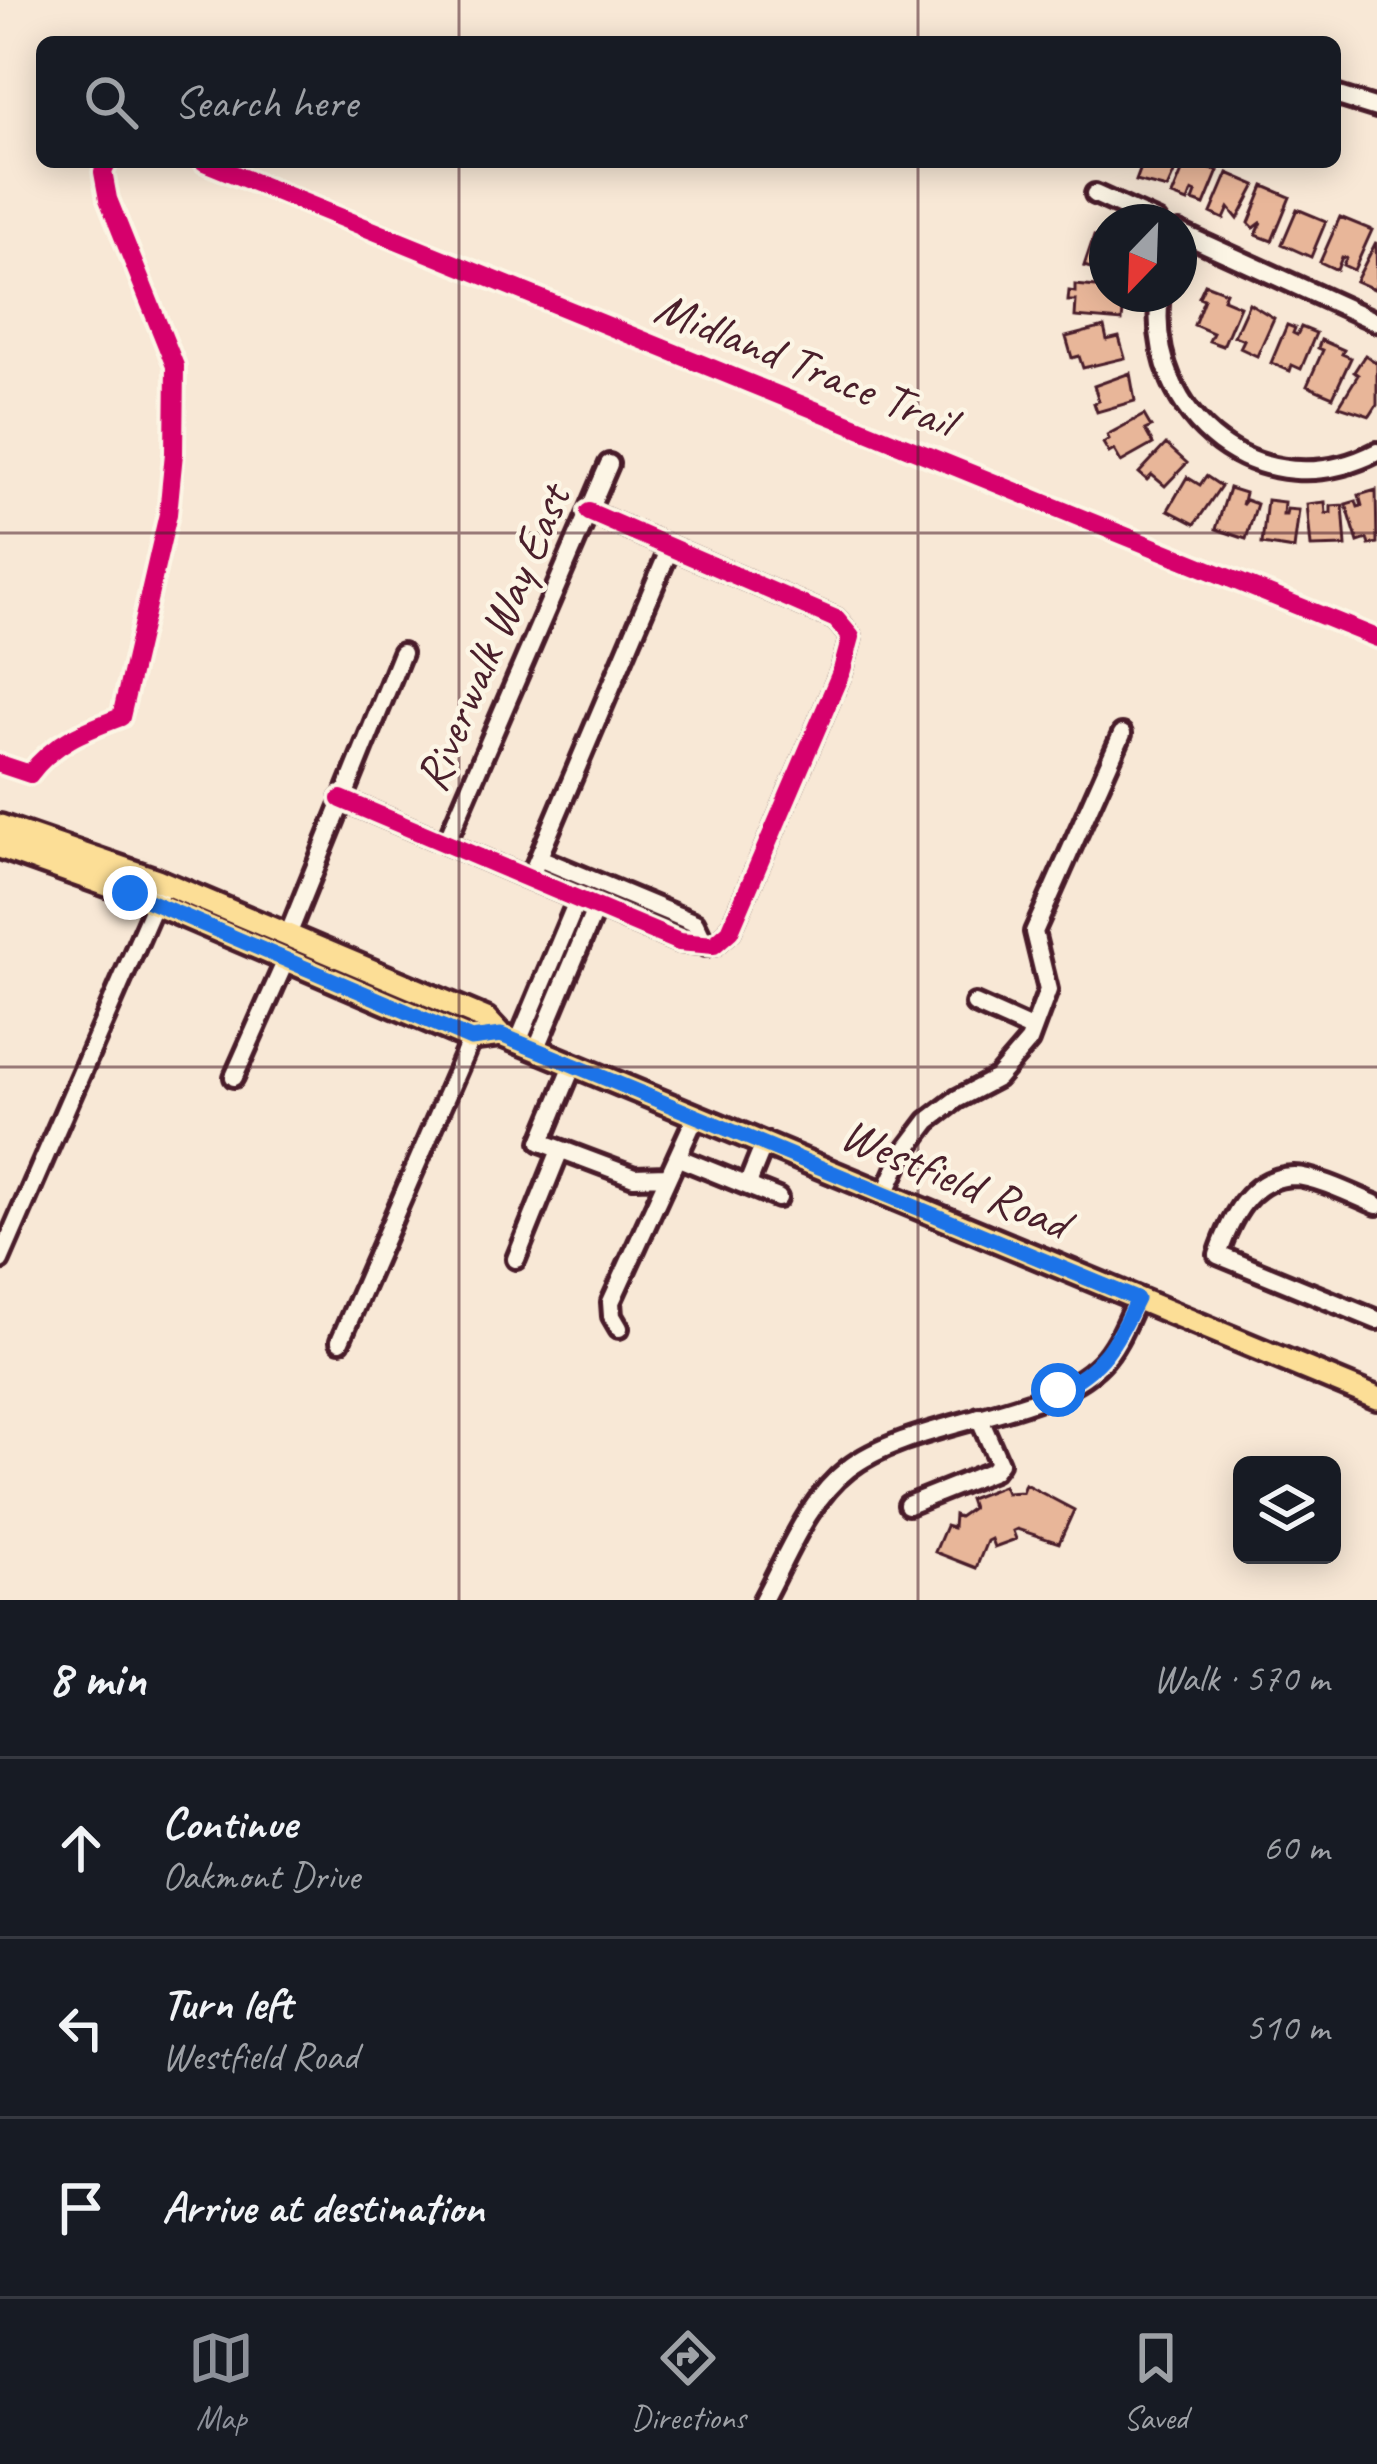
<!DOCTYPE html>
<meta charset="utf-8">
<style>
:root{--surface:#171b24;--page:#242831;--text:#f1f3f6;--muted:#9ea1a6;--line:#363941;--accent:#8c9099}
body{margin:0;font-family:Caveat,sans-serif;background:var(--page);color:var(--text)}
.controls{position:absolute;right:36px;bottom:36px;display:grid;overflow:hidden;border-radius:18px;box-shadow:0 6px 30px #0003}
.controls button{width:108px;height:108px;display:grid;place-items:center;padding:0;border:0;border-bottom:3px solid var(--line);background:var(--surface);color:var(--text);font:60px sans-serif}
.compass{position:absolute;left:1089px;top:204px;width:108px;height:108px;border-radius:50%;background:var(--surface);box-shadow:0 6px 30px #0003;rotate:203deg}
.stop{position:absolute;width:36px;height:36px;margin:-27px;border:9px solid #1a73e8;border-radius:50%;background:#fff}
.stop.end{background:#1a73e8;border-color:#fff;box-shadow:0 3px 12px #0008}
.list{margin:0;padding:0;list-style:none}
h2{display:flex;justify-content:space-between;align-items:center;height:156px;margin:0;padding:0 48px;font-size:51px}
h2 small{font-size:39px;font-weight:400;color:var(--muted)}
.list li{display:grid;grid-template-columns:78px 1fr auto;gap:36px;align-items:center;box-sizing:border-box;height:180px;padding:0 48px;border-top:3px solid var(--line)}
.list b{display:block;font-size:45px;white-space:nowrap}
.list p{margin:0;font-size:39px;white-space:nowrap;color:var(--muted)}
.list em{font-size:39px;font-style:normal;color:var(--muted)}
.icon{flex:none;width:66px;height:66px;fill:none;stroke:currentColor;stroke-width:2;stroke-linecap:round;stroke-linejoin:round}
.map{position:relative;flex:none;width:1377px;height:1600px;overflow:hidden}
.search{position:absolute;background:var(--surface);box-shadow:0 6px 30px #0003;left:36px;right:36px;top:36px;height:132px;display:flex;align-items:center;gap:30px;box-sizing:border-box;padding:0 42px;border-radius:18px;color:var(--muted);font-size:45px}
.sheet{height:696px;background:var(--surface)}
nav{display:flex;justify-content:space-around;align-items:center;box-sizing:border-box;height:168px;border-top:3px solid var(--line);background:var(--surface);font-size:33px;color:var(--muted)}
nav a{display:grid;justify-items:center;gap:6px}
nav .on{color:var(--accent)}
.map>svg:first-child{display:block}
.building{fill:#e8b699;stroke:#4a1f2b;stroke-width:3}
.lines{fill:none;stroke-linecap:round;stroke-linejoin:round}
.minor-casing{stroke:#4a1f2b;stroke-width:26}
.major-casing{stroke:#4a1f2b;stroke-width:30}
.minor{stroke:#fcf5e5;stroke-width:16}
.major{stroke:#fcde96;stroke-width:21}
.cycleway-casing{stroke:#fcf5e5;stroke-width:26}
.cycleway{stroke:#d6006c;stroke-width:18}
.route{stroke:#1a73e8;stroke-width:15}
.grid{fill:none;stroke:#4a1f2b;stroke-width:3;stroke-opacity:0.55}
.labels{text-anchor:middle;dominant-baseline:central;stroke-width:9;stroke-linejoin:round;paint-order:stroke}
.street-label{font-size:48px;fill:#4a1f2b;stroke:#fcf5e5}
</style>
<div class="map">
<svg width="1377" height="1600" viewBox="0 0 1377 1600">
<rect width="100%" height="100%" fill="#f8e8d6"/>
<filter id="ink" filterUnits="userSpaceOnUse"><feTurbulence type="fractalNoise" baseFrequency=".00833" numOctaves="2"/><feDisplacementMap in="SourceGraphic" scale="24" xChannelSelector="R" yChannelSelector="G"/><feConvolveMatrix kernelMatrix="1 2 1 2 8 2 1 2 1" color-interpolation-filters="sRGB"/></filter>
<g filter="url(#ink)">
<!-- building -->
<path class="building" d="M1143,162H1179L1167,189L1136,181Z
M1186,162L1218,171L1204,205L1193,201L1196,193L1192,191L1188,202L1172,196Z
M1228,173L1256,185L1238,219L1229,208L1224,219L1211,213Z
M1264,186L1290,197L1272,241L1256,235L1262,222L1254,228L1249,223Z
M1297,209L1326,221L1311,257L1282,244Z
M1340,217L1372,230L1354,270L1343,265L1346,258L1342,257L1337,270L1320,262Z
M1094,236L1107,240V273L1084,266Z
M1376,242L1377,283L1374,289L1356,281Z
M1205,284L1226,292L1223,299L1240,306L1223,346L1209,341L1213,333L1194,325L1204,299L1199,297Z
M1075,285L1107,288L1111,302L1124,303L1122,321L1075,317L1076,301H1068L1069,291L1075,292Z
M1249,303L1274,318L1257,356L1240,348L1244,340L1234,336Z
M1287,325L1295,328L1293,333L1297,335L1301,327L1316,333L1301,369L1292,365L1290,371L1271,363Z
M1104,327L1107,340L1119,337L1125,358L1083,368L1079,356L1072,358L1066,337Z
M1321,340L1344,350L1342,354L1351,358L1333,397L1307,386L1323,350L1318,348Z
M1365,355L1377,363V405L1370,416L1339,406L1358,375L1354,372Z
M1130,373L1135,401L1097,412L1094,403L1099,401L1094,386Z
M1144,415L1151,427L1145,430L1153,444L1121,462L1114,450L1109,453L1103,443L1109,439L1107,435Z
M1166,444L1187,463L1165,486L1152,475L1147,480L1139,473Z
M1206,476L1221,486L1195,524L1168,510L1187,477L1200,485Z
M1229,488L1245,493L1242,505L1246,500L1257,504L1246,539L1216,529Z
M1376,490L1377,543L1369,545L1367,539L1358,542L1346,504L1356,501L1358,507L1362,506L1359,495Z
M1267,500L1284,502L1283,515H1286L1287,509L1299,510L1294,549L1262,544Z
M1325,502L1326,514L1331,513V506L1343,505L1346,546L1311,547L1307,504Z
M1025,1484L1074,1510L1059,1543L1017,1529L1013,1531L1016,1539L994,1547L991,1539L987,1541L976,1568L935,1552L946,1526L953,1528L954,1515L959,1517L972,1508L969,1499L1003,1486L1006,1493L1022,1492Z"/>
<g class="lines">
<!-- minor casing -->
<g class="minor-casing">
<path id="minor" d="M1335,95L1377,108
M1095,194L1157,222
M1179,232L1377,322
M1160,294C1144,419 1263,511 1377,452
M341,799L679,942L714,945L730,931L842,670L851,637L836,619L589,512
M446,843L609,464
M539,858L695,923L706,946
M530,878L670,548
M288,935L402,653
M975,1004L1033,1030
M518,1042L578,899
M536,1050L596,907
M573,1065L541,1142L634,1177L667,1176
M234,1077L286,960
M764,1144L749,1181L753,1188L778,1198
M679,1158L753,1188
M885,1194L903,1154L928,1121L957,1099L997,1078L1029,1041L1048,990L1034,932L1122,734
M1377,1205C1356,1196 1315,1176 1294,1176C1249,1177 1230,1220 1218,1255L1377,1320
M516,1259L560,1150
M0,1260L160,892
M619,1328L612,1316L611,1302L696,1116
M340,1341L471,1039
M908,1505L993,1471L999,1463L979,1417
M763,1600C787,1556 807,1501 848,1469C912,1419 1047,1419 1101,1363C1118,1346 1127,1320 1137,1299"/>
</g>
<!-- major casing -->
<g class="major-casing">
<path id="major" d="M0,826L157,880L486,1019L501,1035L518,1042L1377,1398
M0,847L130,893L471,1039L501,1035"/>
</g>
<!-- minor -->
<use href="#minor" class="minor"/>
<!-- major -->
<use href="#major" class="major"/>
<!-- cycleway casing -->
<g class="cycleway-casing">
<path id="cycleway" d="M204,162L1377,638
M0,764L30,774C54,742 84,731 121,717L168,514L174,453L175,366L108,199L103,172L108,162
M341,799L679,942L714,945L730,931L842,670L851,637L836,619L589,512"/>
</g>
<!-- cycleway -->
<use href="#cycleway" class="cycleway"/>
</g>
</g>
<g class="lines" filter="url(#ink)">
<!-- route -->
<path class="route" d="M130,893L471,1039L501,1035L1137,1299C1117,1341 1102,1370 1058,1390"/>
</g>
<!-- grid -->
<path class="grid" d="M459,0V42M918,0V42M459,162V1600M918,162V1600M0,533H1377M0,1067H1377"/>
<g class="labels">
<!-- street labels -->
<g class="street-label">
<text transform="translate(805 364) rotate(22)">Midland Trace Trail</text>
<text transform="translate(492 638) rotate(-67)">Riverwalk Way East</text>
<text transform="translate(955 1178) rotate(23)">Westfield Road</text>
</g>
</g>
</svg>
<div class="controls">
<button><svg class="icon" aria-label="layers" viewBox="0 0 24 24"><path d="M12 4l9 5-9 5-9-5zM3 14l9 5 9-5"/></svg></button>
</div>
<svg class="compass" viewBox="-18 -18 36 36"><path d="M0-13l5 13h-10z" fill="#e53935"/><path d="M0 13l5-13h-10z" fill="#9ea1a6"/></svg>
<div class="stop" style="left:1058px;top:1390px"></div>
<div class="stop end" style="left:130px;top:893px"></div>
<div class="search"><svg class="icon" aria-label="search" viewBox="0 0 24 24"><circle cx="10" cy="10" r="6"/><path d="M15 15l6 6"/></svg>Search here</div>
</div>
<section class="sheet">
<h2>8 min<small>Walk · 570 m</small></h2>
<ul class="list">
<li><svg class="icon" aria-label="ahead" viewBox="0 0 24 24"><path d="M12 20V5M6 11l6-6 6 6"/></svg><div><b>Continue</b><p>Oakmont Drive</p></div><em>60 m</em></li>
<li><svg class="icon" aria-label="left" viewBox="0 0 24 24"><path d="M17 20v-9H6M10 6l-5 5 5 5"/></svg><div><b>Turn left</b><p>Westfield Road</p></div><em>510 m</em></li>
<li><svg class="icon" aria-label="arrive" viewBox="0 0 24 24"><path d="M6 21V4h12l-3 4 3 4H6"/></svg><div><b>Arrive at destination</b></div></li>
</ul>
</section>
<nav>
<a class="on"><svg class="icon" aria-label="map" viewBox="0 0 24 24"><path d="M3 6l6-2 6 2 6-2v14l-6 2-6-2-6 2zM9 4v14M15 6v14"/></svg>Map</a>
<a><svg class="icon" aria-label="directions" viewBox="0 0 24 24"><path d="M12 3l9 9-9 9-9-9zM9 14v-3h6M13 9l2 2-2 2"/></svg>Directions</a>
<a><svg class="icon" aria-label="saved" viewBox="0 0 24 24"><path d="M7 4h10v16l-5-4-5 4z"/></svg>Saved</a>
</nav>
